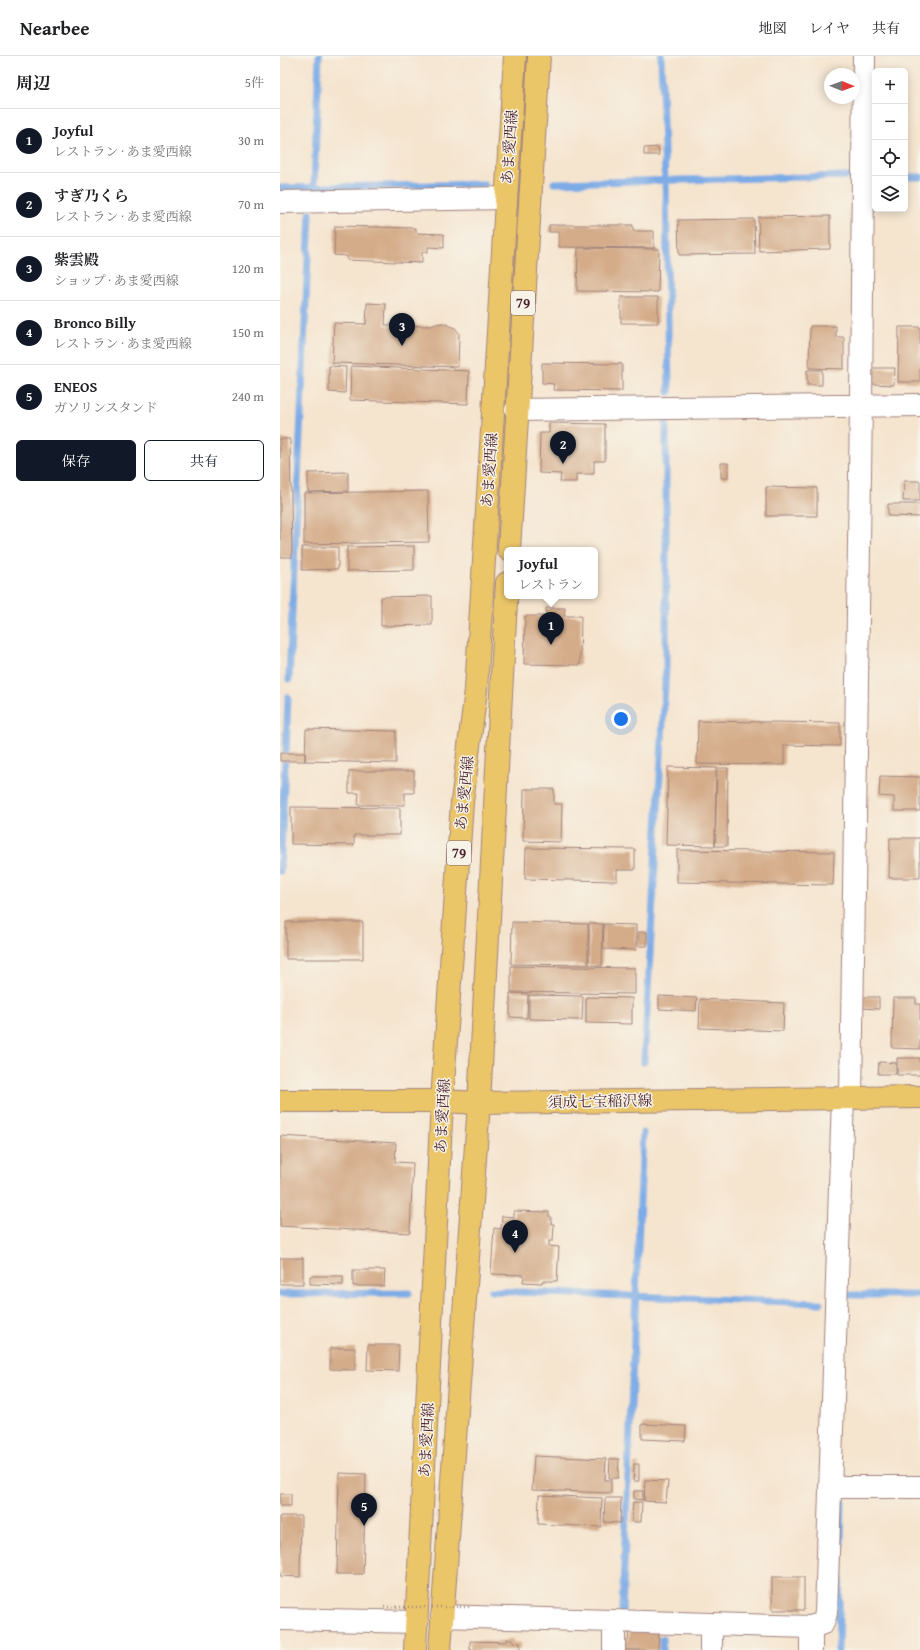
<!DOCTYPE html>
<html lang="ja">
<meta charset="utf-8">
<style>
:root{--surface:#fff;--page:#f2f2f2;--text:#202124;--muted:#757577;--line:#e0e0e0;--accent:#111827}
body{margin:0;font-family:"Gentium Book Plus","Noto Serif JP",serif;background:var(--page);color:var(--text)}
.controls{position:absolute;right:12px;top:12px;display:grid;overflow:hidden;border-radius:6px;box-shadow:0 2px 10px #0003}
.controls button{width:36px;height:36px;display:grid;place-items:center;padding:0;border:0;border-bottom:1px solid var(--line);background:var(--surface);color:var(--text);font:20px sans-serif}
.compass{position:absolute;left:544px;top:12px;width:36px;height:36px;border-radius:50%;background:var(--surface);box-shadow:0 2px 10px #0003;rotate:91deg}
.you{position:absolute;left:341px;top:663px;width:14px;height:14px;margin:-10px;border:3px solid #fff;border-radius:50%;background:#1a73e8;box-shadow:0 0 0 6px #1a73e833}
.badge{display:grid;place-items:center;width:26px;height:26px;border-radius:50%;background:var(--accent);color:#fff;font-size:13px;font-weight:700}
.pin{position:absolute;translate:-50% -33px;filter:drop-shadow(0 1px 2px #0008)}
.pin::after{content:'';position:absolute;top:21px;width:14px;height:12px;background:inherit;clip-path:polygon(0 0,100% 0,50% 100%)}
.popup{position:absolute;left:224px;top:491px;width:94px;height:52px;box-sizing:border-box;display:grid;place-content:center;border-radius:6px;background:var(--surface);filter:drop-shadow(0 1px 3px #0005);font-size:13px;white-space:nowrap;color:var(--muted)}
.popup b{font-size:15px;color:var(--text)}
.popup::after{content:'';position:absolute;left:50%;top:100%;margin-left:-8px;border:8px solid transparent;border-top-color:var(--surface)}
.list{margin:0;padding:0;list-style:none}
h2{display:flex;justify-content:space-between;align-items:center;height:52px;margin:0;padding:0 16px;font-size:17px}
h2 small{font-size:13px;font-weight:400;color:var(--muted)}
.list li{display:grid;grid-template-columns:26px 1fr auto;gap:12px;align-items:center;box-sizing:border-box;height:64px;padding:0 16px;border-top:1px solid var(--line)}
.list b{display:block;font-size:15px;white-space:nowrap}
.list p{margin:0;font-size:13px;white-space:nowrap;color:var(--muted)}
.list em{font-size:13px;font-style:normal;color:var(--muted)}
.actions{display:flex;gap:8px;padding:12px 16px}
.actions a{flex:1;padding:9px 0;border:1px solid var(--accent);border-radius:6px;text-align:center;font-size:14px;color:var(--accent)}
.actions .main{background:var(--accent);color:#fff}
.icon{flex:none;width:22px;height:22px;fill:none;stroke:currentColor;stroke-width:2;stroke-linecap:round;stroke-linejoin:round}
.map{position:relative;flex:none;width:640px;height:1594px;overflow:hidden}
header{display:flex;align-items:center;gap:24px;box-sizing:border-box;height:56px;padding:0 20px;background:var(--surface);border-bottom:1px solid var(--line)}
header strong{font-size:19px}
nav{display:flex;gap:22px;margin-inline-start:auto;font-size:14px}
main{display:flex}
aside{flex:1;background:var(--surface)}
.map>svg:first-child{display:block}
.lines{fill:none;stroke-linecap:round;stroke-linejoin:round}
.stream{stroke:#7babe6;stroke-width:7}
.building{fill:#d4ac89}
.minor-casing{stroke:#a0827c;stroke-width:24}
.major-casing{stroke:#a0827c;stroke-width:24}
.minor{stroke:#fff;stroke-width:22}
.major{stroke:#ebc669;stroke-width:22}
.path-bridge{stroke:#a0827c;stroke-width:2.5;stroke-dasharray:1 3;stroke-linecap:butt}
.labels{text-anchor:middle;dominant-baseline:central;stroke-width:3;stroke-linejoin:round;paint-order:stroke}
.shield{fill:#f7f3e8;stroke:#7e5f64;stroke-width:1}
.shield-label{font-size:14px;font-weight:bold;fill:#4a1f2b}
.street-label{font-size:15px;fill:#4a1f2b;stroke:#f7f3e8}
</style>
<header>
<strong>Nearbee</strong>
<nav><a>地図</a><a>レイヤ</a><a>共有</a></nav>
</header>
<main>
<aside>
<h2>周辺<small>5件</small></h2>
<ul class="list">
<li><span class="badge">1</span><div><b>Joyful</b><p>レストラン · あま愛西線</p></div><em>30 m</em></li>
<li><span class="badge">2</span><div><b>すぎ乃くら</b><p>レストラン · あま愛西線</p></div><em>70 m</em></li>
<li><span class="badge">3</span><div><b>紫雲殿</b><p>ショップ · あま愛西線</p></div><em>120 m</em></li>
<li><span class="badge">4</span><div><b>Bronco Billy</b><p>レストラン · あま愛西線</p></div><em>150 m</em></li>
<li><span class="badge">5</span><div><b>ENEOS</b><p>ガソリンスタンド</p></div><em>240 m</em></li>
</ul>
<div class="actions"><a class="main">保存</a><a>共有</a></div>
</aside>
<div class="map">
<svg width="640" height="1594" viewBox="0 0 640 1594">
<rect width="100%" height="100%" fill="#f7f3e8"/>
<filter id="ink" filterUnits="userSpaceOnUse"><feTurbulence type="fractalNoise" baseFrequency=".025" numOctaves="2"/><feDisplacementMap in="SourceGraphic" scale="8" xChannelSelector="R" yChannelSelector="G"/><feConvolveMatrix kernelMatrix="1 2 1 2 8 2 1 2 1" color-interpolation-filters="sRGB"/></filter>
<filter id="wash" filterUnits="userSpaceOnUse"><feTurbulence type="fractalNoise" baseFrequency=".012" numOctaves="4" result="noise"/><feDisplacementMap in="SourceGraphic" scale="16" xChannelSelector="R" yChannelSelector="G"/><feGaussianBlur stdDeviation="0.9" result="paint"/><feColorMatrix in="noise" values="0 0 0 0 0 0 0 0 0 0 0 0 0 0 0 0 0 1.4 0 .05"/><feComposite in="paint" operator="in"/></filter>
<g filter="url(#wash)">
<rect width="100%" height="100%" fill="#f5e4ce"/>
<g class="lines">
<!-- stream -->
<path class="stream" d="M381,0L385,125
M625,121H640
M386,125L389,336
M274,127L572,120
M34,131L39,0
M0,132L204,128
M9,623L30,157
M6,695L8,641
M0,815L5,706
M364,1006L386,611V363
M211,1235L540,1247
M0,1238L129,1237
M563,1239H640
M342,1555L363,1077
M382,1594V1583
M558,1594L562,1446"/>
</g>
<g id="blocks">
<!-- building -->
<path class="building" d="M378,91L379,99H364V92Z
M550,160V193L479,195L478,161Z
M474,163L475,198L399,199L398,164Z
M269,169H353V175H374V192L279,191V176H269Z
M55,170L136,172V177L164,178V192L148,191V196H142V207L67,204V200L54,199Z
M298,192L379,193L378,236L297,235Z
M341,241H378V267H341Z
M87,247L106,248L105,269L151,270L156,268L163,267L175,272L179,277L178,311L52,307L54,267L86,268Z
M530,270H556V281H564V313L529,312Z
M619,271H640V326H618Z
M262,307L342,308V335L273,334L274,328L262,327Z
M49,310L66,311L65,337L49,336Z
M71,310L189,315L188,348L70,344Z
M592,312H615L614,329L592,328Z
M527,314H542V329H527Z
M269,367L325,368V405H314V418H296V426H280L281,418L259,417L260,377H269Z
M0,383H10L12,501H0Z
M441,407H448V422H441Z
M68,416V435L28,436V417Z
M624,425H640V445H623Z
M486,431L537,432V460H486Z
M148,435L149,486L24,488V437Z
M608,448H640V461L608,460Z
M134,490V514L67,515V491Z
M22,491H58V513L22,514Z
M152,540V569L101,570V541Z
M266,552H285L284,560H301L300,609L244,608L245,560H266Z
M418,665L560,667V690L504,689V709L417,708Z
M26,673L116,675V707L25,705Z
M0,697H25V705H0Z
M388,711L436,712L435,790L386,789Z
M437,712H448L447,790H435Z
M69,715H134V737H125V749H78L79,737H69Z
M600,720L640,721V755H614V741L599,740Z
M244,733H274V748H282L281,786L243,785Z
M11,751L120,752V779H74V789L11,788Z
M610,782H640V822H609Z
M246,792L355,793V814H337V825L245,823Z
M397,794L554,796L553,829L397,826Z
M6,866H83V903H6Z
M232,866L308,868V909L231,908Z
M309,867L323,868L322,910L309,909Z
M324,868L356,869V894L323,893Z
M358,876H367V890H358Z
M231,910L355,912V938L231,936Z
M230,937L248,938L247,962L230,961Z
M249,939L303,940L302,964L249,963Z
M379,940L417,942L416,955L379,953Z
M306,941L352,942V968L306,967Z
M580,941H599V953L580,952Z
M613,942H636V948H640V993L612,992Z
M420,943L504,947L503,975L419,972Z
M617,1002H640V1019H617Z
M599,1006L616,1007V1018H598Z
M0,1080L116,1087L115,1106L133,1107L130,1177L0,1170Z
M234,1155L269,1156V1160L271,1161V1168H274L273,1185H269V1190L279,1191L277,1225H262V1227L243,1226L244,1219L211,1218L214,1172L221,1173L222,1160L234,1161Z
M0,1202H23V1228H0Z
M73,1214H105L104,1230H73Z
M30,1220H63V1229L30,1228Z
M88,1289H119L118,1315L87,1314Z
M50,1292H75V1314L50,1313Z
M362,1368L406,1370L405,1385L362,1383Z
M254,1400L326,1403L325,1424H331V1437L252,1434Z
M330,1403H339L338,1422H329Z
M354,1408H359V1425H353Z
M59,1417L86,1418L83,1518H57Z
M365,1424L388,1425L386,1446L364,1445Z
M354,1435H363V1444L354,1443Z
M0,1438H11V1450H0Z
M259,1439L322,1442L321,1471L258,1468Z
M325,1442H341L340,1467L324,1466Z
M353,1446H362L361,1466H352Z
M0,1460H21L20,1521L0,1520Z
M492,1521H524V1554H492Z
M349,1574L379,1575L378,1594H343V1585H348Z
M227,1583H233V1586L240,1587V1594H190V1585L227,1586Z"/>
</g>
</g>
<g filter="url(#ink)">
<use href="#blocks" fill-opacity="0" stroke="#a0827c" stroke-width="1"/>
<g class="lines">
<!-- minor casing -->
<g class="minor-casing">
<path id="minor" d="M0,146L226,142
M236,354L640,349
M571,1041L581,349L584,0
M550,1431H640
M162,1560L531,1571L543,1567L546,1557L563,1041
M0,1563L137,1566
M334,1594V1565
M431,1594V1568
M531,1594V1571"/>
</g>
<!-- major casing -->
<g class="major-casing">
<path id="major" d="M229,494L259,0
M0,1045H162L199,1047L640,1041
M135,1594L162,1045L182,746L196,634L235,0
M160,1594L199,1047L227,527"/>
</g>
<!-- minor -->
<use href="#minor" class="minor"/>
<!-- major -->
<use href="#major" class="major"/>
<!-- path-bridge -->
<path class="path-bridge" d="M104,1551H192"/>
</g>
</g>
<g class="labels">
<!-- shield labels -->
<g class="shield">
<rect x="231" y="235" width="24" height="24" rx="3"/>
<rect x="167" y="785" width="24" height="24" rx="3"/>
</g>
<g class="shield-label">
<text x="243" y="247">79</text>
<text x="179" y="797">79</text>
</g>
<!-- street labels -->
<g class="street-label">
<text transform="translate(229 91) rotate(-86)">あま愛西線</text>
<text transform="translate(209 414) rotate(-86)">あま愛西線</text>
<text transform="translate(184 737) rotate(-84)">あま愛西線</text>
<text transform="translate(320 1045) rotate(-1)">須成七宝稲沢線</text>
<text transform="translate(162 1060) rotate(-87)">あま愛西線</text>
<text transform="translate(146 1384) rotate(-87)">あま愛西線</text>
</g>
</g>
</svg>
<div class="controls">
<button>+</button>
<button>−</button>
<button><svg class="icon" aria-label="locate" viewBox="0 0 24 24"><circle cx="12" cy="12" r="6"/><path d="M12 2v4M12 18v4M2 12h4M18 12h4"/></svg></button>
<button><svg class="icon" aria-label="layers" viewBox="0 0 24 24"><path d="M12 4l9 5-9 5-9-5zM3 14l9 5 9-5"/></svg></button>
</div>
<svg class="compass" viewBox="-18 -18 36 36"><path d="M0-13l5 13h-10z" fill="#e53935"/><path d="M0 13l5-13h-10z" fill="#757577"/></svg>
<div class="you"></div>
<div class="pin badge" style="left:271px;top:589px">1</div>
<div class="popup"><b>Joyful</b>レストラン</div>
<div class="pin badge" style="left:283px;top:408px">2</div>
<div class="pin badge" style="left:122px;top:290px">3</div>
<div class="pin badge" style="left:235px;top:1197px">4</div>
<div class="pin badge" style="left:84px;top:1470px">5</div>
</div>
</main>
